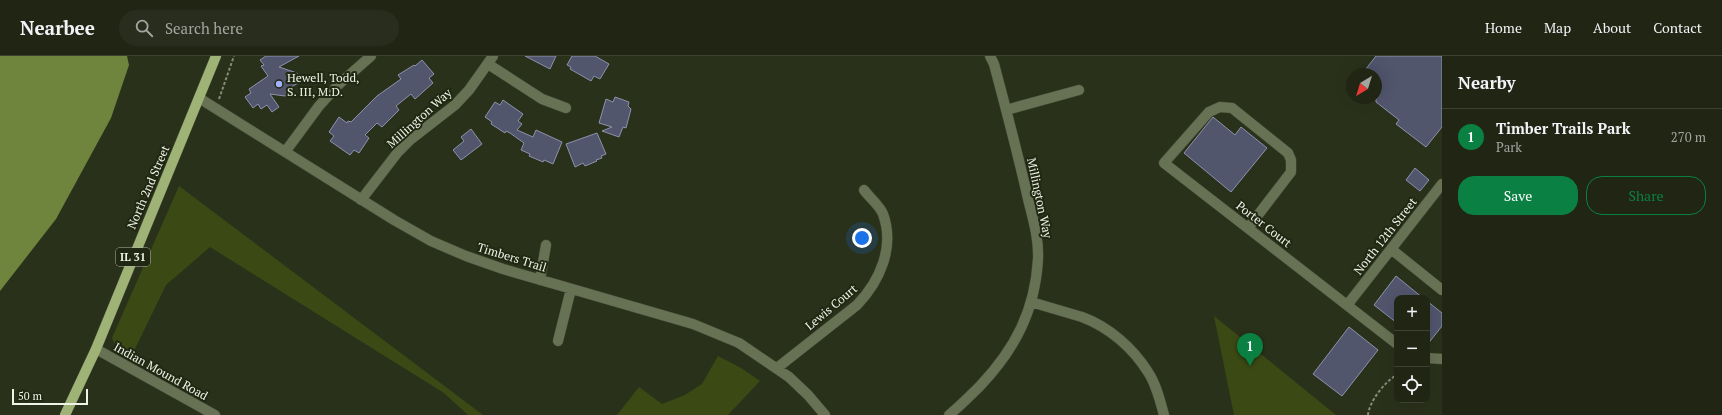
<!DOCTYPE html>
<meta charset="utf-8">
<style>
:root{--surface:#202514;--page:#282d1d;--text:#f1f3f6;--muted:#a2a5a0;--line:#3d4234;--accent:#0b8043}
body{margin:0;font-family:"PT Serif",serif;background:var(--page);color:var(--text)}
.controls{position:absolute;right:12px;bottom:12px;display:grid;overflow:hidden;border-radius:8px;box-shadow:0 4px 16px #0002}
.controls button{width:36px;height:36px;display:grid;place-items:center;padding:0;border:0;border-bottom:1px solid var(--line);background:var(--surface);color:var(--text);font:20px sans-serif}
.compass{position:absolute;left:1346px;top:12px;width:36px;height:36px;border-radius:50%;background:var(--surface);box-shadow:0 4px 16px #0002;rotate:218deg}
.scale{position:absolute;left:12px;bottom:10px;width:76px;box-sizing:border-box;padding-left:4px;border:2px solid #eff4e6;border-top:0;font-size:11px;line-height:14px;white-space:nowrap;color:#eff4e6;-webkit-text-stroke:3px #202712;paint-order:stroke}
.you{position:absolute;left:862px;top:182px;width:14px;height:14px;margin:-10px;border:3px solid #fff;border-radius:50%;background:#1a73e8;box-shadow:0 0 0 6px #1a73e833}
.badge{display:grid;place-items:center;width:26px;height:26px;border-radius:50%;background:var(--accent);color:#fff;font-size:13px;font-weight:700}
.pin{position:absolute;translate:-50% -33px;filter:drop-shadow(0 1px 2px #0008)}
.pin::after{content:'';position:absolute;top:21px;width:14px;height:12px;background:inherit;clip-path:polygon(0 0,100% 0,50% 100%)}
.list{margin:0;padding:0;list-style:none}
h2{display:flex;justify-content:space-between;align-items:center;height:52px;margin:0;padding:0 16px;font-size:17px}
h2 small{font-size:13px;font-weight:400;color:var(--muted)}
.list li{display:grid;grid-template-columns:26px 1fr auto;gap:12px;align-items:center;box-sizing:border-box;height:56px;padding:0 16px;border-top:1px solid var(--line)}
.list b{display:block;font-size:15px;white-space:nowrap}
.list p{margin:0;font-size:13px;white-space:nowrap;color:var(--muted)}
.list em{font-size:13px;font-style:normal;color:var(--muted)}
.actions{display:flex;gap:8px;padding:12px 16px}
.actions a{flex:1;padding:9px 0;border:1px solid var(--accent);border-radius:16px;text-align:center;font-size:14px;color:var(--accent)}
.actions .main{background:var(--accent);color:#fff}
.icon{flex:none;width:22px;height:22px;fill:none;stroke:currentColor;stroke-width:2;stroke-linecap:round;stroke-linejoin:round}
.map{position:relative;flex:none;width:1442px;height:359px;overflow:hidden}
header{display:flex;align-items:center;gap:24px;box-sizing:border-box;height:56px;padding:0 20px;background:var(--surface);border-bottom:1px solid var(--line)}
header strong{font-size:19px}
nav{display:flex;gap:22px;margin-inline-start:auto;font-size:14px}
.search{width:280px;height:36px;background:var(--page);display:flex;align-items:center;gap:10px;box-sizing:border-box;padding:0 14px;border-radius:22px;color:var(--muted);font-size:15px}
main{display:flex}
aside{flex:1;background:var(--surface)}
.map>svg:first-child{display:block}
.green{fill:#3b4a14}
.water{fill:#6f853e}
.building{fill:#51566d;stroke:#8d92ac}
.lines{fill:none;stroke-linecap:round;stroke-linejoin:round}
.minor-casing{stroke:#464c37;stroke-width:11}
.major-casing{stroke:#464c37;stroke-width:11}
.path{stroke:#868c79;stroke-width:2;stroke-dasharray:3 2;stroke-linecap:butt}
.minor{stroke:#677154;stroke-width:10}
.major{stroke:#9fb377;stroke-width:10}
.poi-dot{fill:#a4b2fc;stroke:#202712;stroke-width:1.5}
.labels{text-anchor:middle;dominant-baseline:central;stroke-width:4;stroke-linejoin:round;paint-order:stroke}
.shield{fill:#202712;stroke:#b1b6a6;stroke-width:1}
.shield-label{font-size:11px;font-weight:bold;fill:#eff4e6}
.poi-label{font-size:12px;fill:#eff4e6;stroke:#202712;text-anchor:start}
.street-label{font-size:12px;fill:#eff4e6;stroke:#202712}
</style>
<header>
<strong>Nearbee</strong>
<div class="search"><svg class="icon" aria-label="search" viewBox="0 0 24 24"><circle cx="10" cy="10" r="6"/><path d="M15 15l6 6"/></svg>Search here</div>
<nav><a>Home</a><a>Map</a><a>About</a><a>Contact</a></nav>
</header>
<main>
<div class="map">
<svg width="1442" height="359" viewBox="0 0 1442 359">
<rect width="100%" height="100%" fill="#2a311b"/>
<!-- green -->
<path class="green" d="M179,130L483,359H468L444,337L210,191L166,229L131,301L117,293L112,282Z
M1214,260L1336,359H1234Z
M718,300L741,312L760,325L728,359H617L639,331L662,348L685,339L702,328Z"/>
<!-- water -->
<path class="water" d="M0,0H127L129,9L111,62L56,163L0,235Z"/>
<!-- building -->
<path class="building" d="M266,0H299L279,11L297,17L300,21L298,27L290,32L289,38L285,40L270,38L279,51L272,56L267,49L261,53L258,48L253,52L245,41L251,37L249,33L268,20L261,10L264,9L260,4Z
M525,0H556L550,13Z
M572,0H595L609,8L600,23L594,20L591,25L570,13L571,11L567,9Z
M1376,0H1442V71L1426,91L1396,68L1399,64L1376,46V18H1362Z
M422,4L434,18L429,22L433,27L415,43L411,38L396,50L399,54L382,71L377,67L365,79L369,82L359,97L354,94L350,99L330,85L334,80L329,76L339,61L347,67L348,65L351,66L377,40L401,23L398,19L414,9L415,10Z
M615,41L629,46L628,50L631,53L626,72L623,71L619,81L602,75L612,71L599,67L606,43L613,46Z
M503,44L523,58L518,65L522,68L517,74L533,81L536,74L562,86L553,108L544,104L543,106L529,100L530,98L521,94L524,87L510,77L506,75L505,77L491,68L492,66L485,61L495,46L500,49Z
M1213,61L1235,79L1241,71L1267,92L1231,136L1184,97Z
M471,73L482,88L461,104L453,94L464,85L461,81Z
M597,77L606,98L601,100L602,102L596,104L597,105L585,110L583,107L575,111L566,88Z
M1415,112L1429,124L1420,135L1406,124Z
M1396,220L1423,242H1397V267L1374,249Z
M1427,245L1442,257V270L1427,289Z
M1349,271L1378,294L1342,340L1313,318Z"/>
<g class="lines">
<!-- minor casing -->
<g class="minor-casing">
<path id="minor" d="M488,8L542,43L566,52
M199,42L394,164L431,185L466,200L503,213L693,268L739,287L789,321L808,339L825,359
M1006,54L1079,34
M285,96L319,50L338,29L371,0
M361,144L398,96L410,84L455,49L469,34L493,0
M1248,172L1291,116V104L1288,97L1232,52L1220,51L1209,56L1164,107L1397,288
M1391,193L1442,234
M540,224L546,189
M1031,246C1048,251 1065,256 1082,261C1109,271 1133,292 1148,316C1156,328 1160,344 1164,359
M1348,248L1442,128
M558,285L571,233
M96,293L215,359
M1427,302L1442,303
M777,312L857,249C880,225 895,191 883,158C880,150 869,141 864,134
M949,359C960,350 970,340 980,330C1015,293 1035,255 1038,203C1039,183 1033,163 1028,143C1018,98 1006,53 994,8L990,0"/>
</g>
<!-- major casing -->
<g class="major-casing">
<path id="major" d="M65,359L96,293L216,0"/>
</g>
<!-- path -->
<path class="path" d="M219,43L234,0
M1368,359C1369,346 1385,325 1397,319"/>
<!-- minor -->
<use href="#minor" class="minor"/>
<!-- major -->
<use href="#major" class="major"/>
</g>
<!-- markers -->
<circle class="poi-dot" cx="279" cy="28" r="4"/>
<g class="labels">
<!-- shield labels -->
<rect class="shield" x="116" y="192" width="34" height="18" rx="3"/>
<g class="shield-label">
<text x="133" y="201">IL 31</text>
</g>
<!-- poi labels -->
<g class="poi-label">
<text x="287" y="21">Hewell, Todd,<tspan x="287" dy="14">S. III, M.D.</tspan></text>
</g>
<!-- street labels -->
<g class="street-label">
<text transform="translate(419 62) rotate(-42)">Millington Way</text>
<text transform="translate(148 131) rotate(-67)">North 2nd Street</text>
<text transform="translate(1040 142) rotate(78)">Millington Way</text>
<text transform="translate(1264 168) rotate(38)">Porter Court</text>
<text transform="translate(1385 180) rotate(-52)">North 12th Street</text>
<text transform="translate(512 201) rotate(17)">Timbers Trail</text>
<text transform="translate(831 251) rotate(-40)">Lewis Court</text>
<text transform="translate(161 315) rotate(29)">Indian Mound Road</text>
</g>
</g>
</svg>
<div class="controls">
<button>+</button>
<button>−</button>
<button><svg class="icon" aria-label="locate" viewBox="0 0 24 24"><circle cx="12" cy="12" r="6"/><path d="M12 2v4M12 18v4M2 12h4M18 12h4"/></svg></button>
</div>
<svg class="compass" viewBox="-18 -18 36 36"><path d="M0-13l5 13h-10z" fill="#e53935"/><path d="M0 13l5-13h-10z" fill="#a2a5a0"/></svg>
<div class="scale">50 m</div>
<div class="you"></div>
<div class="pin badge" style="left:1250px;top:310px">1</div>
</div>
<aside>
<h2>Nearby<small></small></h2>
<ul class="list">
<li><span class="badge">1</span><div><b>Timber Trails Park</b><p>Park</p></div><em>270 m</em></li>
</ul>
<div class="actions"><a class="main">Save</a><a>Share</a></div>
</aside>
</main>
